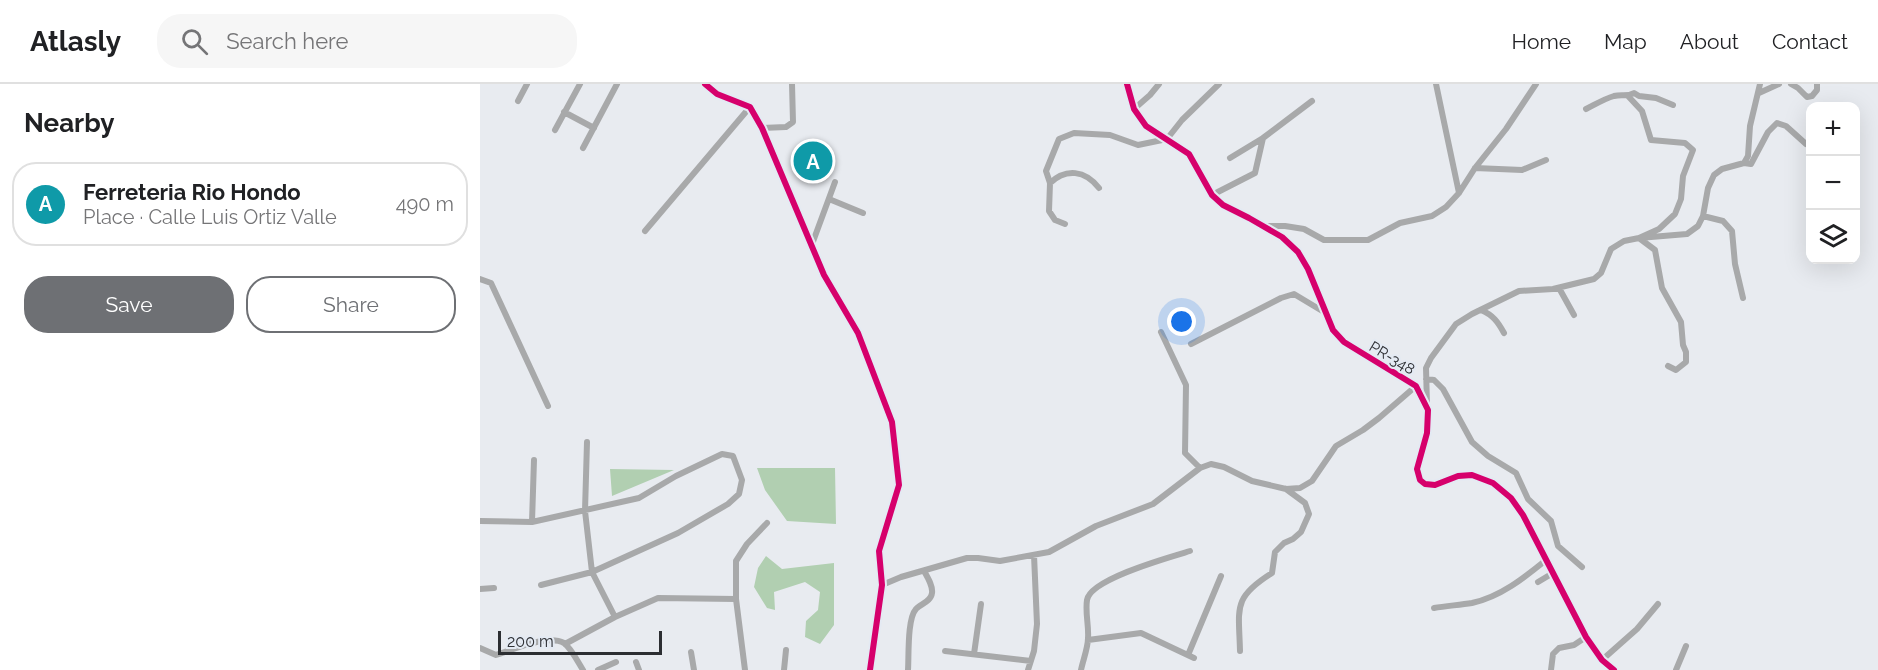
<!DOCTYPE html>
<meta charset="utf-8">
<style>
:root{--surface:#fff;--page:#f6f6f6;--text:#202124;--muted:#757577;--line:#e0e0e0;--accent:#6e7074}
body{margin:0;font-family:Raleway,sans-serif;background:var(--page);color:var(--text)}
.controls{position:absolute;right:18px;top:18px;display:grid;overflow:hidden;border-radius:12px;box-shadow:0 6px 24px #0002}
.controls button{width:54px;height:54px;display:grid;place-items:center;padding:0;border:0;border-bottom:2px solid var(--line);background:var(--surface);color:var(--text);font:30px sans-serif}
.scale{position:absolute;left:18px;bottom:15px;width:164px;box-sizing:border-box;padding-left:6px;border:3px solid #2c2e32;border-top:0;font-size:16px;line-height:21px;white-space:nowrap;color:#2c2e32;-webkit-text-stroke:4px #e4eaf3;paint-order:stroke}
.you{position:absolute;left:702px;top:238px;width:21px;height:21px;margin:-15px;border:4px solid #fff;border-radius:50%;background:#1a73e8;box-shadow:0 0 0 9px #1a73e833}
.badge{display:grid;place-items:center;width:39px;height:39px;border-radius:50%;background:var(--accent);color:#fff;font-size:20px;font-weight:700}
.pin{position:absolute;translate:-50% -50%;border:3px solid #fff;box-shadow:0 2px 6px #0006}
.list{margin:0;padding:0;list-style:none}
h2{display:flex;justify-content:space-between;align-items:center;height:78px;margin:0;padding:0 24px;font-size:26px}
h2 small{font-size:20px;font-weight:400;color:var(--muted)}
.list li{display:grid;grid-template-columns:39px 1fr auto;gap:18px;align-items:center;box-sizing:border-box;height:84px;margin:0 12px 12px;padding:0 12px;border:2px solid var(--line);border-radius:24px}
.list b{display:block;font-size:22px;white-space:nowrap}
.list p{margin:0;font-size:20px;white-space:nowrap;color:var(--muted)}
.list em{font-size:20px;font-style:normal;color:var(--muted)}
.actions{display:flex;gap:12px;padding:18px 24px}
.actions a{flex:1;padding:14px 0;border:2px solid var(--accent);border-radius:24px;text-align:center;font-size:21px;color:var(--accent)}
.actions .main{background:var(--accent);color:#fff}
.icon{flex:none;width:33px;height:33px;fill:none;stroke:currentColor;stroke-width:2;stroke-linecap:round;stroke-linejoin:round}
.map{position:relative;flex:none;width:1398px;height:586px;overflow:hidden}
header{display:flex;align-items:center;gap:36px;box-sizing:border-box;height:84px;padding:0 30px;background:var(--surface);border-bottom:2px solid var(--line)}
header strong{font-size:28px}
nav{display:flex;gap:33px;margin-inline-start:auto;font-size:21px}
.search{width:420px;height:54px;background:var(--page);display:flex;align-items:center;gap:15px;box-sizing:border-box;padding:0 21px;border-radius:24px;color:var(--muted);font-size:22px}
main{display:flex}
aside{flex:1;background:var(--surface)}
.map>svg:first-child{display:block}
.forest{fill:#b1cfb1}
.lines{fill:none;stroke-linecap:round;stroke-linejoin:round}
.minor{stroke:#a8a9aa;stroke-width:6}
.cycleway-casing{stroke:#e4eaf3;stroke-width:10}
.cycleway{stroke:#d6006c;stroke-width:6}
.labels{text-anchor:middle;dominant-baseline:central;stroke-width:4.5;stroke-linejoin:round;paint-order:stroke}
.street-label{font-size:15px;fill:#2c2e32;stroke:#e4eaf3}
</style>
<header>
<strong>Atlasly</strong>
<div class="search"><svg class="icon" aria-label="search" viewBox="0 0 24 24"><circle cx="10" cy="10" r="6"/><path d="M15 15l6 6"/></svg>Search here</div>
<nav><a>Home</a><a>Map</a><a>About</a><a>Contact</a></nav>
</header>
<main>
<aside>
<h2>Nearby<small></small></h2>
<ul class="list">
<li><span class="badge" style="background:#0f9aa8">A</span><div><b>Ferreteria Rio Hondo</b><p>Place · Calle Luis Ortiz Valle</p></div><em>490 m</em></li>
</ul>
<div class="actions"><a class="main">Save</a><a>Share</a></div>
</aside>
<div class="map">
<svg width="1398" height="586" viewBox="0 0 1398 586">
<rect width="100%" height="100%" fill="#e8ebf0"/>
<!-- forest -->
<path class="forest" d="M277,384H355L356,440L307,437L285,406Z
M130,385L194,386L132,412Z
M286,472L302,485L354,479V541L340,560L325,553L326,537L338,526L340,508L325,498L294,508L295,526L287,524L274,503L278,484Z"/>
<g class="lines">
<!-- minor -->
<path class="minor" d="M225,0L237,10L270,23L282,44L344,191L378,249L412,338L419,401L399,467L402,501L390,586
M647,0L654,25L666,42L709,70L732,111L743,121L769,134L802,153L818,168L828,185L853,246L864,258L936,302L948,326L947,349L937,385L940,396L945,400L955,401L978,392L992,391L1013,399L1031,414L1043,431L1106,553L1122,576L1134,586
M956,0L979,109
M1311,0L1318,4L1327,13L1332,12L1337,6V0
M1279,9L1299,0
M1148,12L1162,27L1171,56L1205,59L1213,66L1203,92L1201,115L1195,130L1179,145L1159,154L1175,166L1182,204L1201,238L1203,261L1206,268V278L1196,286L1188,282
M38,17L47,0
M654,25L670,11L679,0
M1106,25C1116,20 1124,15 1134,12C1142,10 1147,13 1154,9L1159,12L1176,14L1193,21
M84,28L114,44
M282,44L306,43L313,38L312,0
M75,46L100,0
M103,64L137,0
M750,74L783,54
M1264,79L1271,80L1288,48L1297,39L1306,42L1326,60
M995,84L1042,86L1066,76
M570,99C586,84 605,86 619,104
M732,111L775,89L783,54L832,17
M349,115L383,129
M1223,132L1243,137L1252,147L1255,180L1263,214
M585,140L575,136L569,127L570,99L566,87L579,55L594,49L630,51L658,61L687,55L702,36L739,0
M783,142H805L824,145L844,156H888L920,139L952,132L966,123L979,109L995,84L1026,45L1056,0
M165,147L270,23
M331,163L355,98
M0,195L11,199L68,322
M1079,204L1094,231
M1001,226C1013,231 1018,238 1024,249
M681,248L706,301L705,369L720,384
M711,260L801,214L814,210L844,228
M946,295L954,296L963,305L992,358L1008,372L1036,389L1048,415L1071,437L1078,462L1102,483
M947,321L946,284L951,274L976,240L992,230L1039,207L1073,205L1114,195L1121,189L1131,165L1144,157L1159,154L1207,150L1218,142L1223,132L1228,104L1234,91L1242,85L1264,79L1268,72L1270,42L1280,0
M107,358L105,427L112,488L135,533
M0,437L52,438L159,414L196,392L242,370L253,372L262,396L259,410L248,420L198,449L112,488L61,501
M52,438L54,376
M1058,498L1073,489
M402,501L421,493L487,474H498L520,477L569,468L616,442L673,420L720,384L731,380L744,383L772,397L806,405L820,404L832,397L856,362L883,346L899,334L936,302
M0,505L14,504
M954,524C966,522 979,521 992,519C1020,513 1044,494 1066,476
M608,556L661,549L714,574
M85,560L135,533L178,514L256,515
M0,564L16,571C32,566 67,550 84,559C91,564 98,578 103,586
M465,567L551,577
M760,567C759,524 752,514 792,489L795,468L804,459L813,455L821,448L829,430L825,419L806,405
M211,568L214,586
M494,570L501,520
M708,571L741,492
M1122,576L1157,545L1178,520
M156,578L159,586
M118,586L136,578
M265,586L256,515V477L267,460L287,439
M304,586L306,566
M428,586C429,572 427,535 436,525C440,520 451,518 452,509C453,502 448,494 444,487
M548,586L554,567L557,540L554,471
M601,586C603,576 608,564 608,554C609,542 605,529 607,516C610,495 690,473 710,467
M1071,586L1073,570L1079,564L1094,561L1106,553
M1196,586L1206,562"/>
<!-- cycleway casing -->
<g class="cycleway-casing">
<path id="cycleway" d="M225,0L237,10L270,23L282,44L344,191L378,249L412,338L419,401L399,467L402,501L390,586
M647,0L654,25L666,42L709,70L732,111L743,121L769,134L802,153L818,168L828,185L853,246L864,258L936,302L948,326L947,349L937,385L940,396L945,400L955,401L978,392L992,391L1013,399L1031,414L1043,431L1106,553L1122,576L1134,586"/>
</g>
<!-- cycleway -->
<use href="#cycleway" class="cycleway"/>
</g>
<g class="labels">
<!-- street labels -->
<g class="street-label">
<text transform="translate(912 274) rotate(31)">PR-348</text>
</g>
</g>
</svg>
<div class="controls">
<button>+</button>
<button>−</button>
<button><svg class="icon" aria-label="layers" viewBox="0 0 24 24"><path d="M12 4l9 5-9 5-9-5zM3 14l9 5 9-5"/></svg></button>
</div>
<div class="scale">200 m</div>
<div class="you"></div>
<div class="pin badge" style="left:333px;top:77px;background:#0f9aa8">A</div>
</div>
</main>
